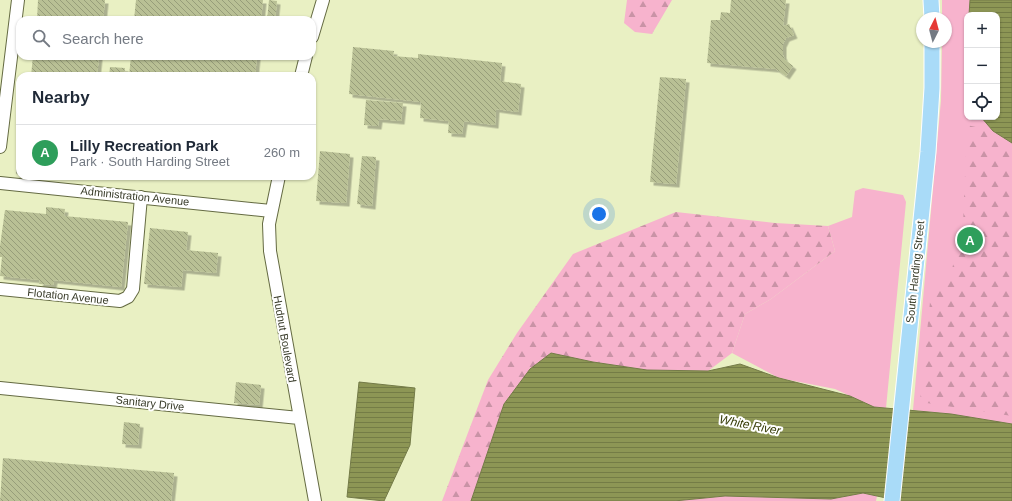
<!DOCTYPE html>
<meta charset="utf-8">
<style>
:root{--surface:#fff;--page:#f6f6f7;--text:#1f2937;--muted:#747a83;--line:#e0e1e3;--accent:#db2777}
body{margin:0;font-family:Arial,sans-serif;background:var(--page);color:var(--text)}
.controls{position:absolute;right:12px;top:12px;display:grid;overflow:hidden;border-radius:8px;box-shadow:0 1px 3px #0004}
.controls button{width:36px;height:36px;display:grid;place-items:center;padding:0;border:0;border-bottom:1px solid var(--line);background:var(--surface);color:var(--text);font:20px sans-serif}
.compass{position:absolute;left:916px;top:12px;width:36px;height:36px;border-radius:50%;background:var(--surface);box-shadow:0 1px 3px #0004;rotate:6deg}
.you{position:absolute;left:599px;top:214px;width:14px;height:14px;margin:-10px;border:3px solid #fff;border-radius:50%;background:#1a73e8;box-shadow:0 0 0 6px #1a73e833}
.badge{display:grid;place-items:center;width:26px;height:26px;border-radius:50%;background:var(--accent);color:#fff;font-size:13px;font-weight:700}
.pin{position:absolute;translate:-50% -50%;border:2px solid #fff;box-shadow:0 1px 4px #0006}
.list{margin:0;padding:0;list-style:none}
h2{display:flex;justify-content:space-between;align-items:center;height:52px;margin:0;padding:0 16px;font-size:17px}
h2 small{font-size:13px;font-weight:400;color:var(--muted)}
.list li{display:grid;grid-template-columns:26px 1fr auto;gap:12px;align-items:center;box-sizing:border-box;height:56px;padding:0 16px;border-top:1px solid var(--line)}
.list b{display:block;font-size:15px;white-space:nowrap}
.list p{margin:0;font-size:13px;white-space:nowrap;color:var(--muted)}
.list em{font-size:13px;font-style:normal;color:var(--muted)}
.icon{flex:none;width:22px;height:22px;fill:none;stroke:currentColor;stroke-width:2;stroke-linecap:round;stroke-linejoin:round}
.map{position:relative;flex:none;width:1012px;height:501px;overflow:hidden}
.search{position:absolute;background:var(--surface);box-shadow:0 1px 3px #0004;left:16px;top:16px;width:300px;height:44px;display:flex;align-items:center;gap:10px;box-sizing:border-box;padding:0 14px;border-radius:12px;color:var(--muted);font-size:15px}
.panel{position:absolute;background:var(--surface);box-shadow:0 1px 3px #0004;left:16px;top:72px;width:300px;height:108px;border-radius:12px}
.map>svg:first-child{display:block}
.green{fill:#f7b3cd;fill-rule:evenodd}
.forest{fill:url(#forest-firs)}
.water{fill:url(#water-rules);stroke:#747b48}
.building{fill:url(#building-back-hatch);filter:url(#shadow)}
.lines{fill:none;stroke-linecap:round;stroke-linejoin:round}
.minor-casing{stroke:#646a42;stroke-width:14}
.major-casing{stroke:#fff;stroke-width:17}
.minor{stroke:#fff;stroke-width:12}
.major{stroke:#a9dbf8;stroke-width:15}
.labels{text-anchor:middle;dominant-baseline:central;stroke-width:4;stroke-linejoin:round;paint-order:stroke}
.street-label{font-size:11px;fill:#383b29;stroke:#fff}
.water-label{font-size:12px;font-style:italic;fill:#3a3f0b;stroke:#fff}
</style>
<div class="map">
<svg width="1012" height="501" viewBox="0 0 1012 501">
<defs>
<pattern id="forest-firs" width="22" height="20" patternUnits="userSpaceOnUse"><rect width="22" height="20" fill="#f7b3cd"/><path d="M5 1l3.5 6h-7zM16 11l3.5 6h-7z" fill="#c993a6"/></pattern>
<pattern id="water-rules" width="6" height="5" patternUnits="userSpaceOnUse"><rect width="6" height="5" fill="#8d9655"/><path d="M0 2.5h6" fill="none" stroke="#747c46"/></pattern>
<pattern id="building-back-hatch" width="6" height="6" patternUnits="userSpaceOnUse"><rect width="6" height="6" fill="#b9c095"/><path d="M-1 5l2 2M0 0l6 6M5-1l2 2" fill="none" stroke="#979d7a"/></pattern>
<filter id="shadow"><feDropShadow dx="3.5" dy="3.5" stdDeviation="0" flood-color="#0004"/></filter>
</defs>
<rect width="100%" height="100%" fill="#e9f0c3"/>
<!-- green -->
<path class="green" d="M942,0H1012V424L951,414L913,410L941,100L942,42H946V18H942ZM967,15H997V117H967Z
M863,188L903,195L906,202L886,408L874,407L835,389L779,378L732,353L745,314L771,299L835,251L828,226L852,217L855,191Z
M863,493L877,496L876,501H674L725,496L831,499Z"/>
<!-- forest -->
<path class="forest" d="M627,0H672L652,34L635,32L624,23Z
M967,125L993,131L1012,143V416L920,402L931,292L951,273L963,225Z
M676,212L775,223L828,226L835,251L771,299L745,314L732,353L708,371L647,370L593,362L550,353L471,501H442L488,380L517,333L573,254Z"/>
<!-- water -->
<path class="water" d="M970,0H1012V143L993,131L981,117H997V15H969Z
M551,353L593,362L647,370L708,371L740,364L779,378L850,396L874,407L951,414L1012,424V501H900L863,493L831,499L725,496L674,501H471L504,404L530,369Z
M359,382L415,388L410,445L384,501L347,497Z"/>
<!-- building -->
<path class="building" d="M38,0H105L103,20H37Z
M136,0H263L261,20H134Z
M269,0L277,1L275,20H267Z
M731,0H786L783,26L789,24L794,35L786,38L783,44V55L785,60L793,66L786,76L776,69L707,63L711,20H720L721,12L730,13Z
M353,47L394,51L393,56L418,58V54L502,63L500,81L521,84L518,112L496,109L495,125L464,121L462,134L448,133L449,121L420,118L421,102L349,94Z
M33,56H99L97,76H31Z
M131,56H257L255,76H129Z
M110,67L125,68L124,76H109Z
M660,77L686,79L676,184L650,182Z
M366,100L403,103L401,121L379,119L378,126L364,125Z
M320,151L350,154L346,203L316,201Z
M362,156L376,157L372,206L357,204Z
M17,160L20,161V175L16,174Z
M46,207L65,209L64,216L128,222L121,287L54,280L53,285L39,284L40,280L0,276L2,257H0V246L5,210L46,214Z
M150,228L188,232L186,250L218,253L216,273L183,270L181,287L144,284Z
M236,382L261,385L259,405L234,403Z
M124,422L140,424L138,445L122,444Z
M3,458L174,473L171,501H0Z"/>
<g class="lines">
<!-- minor casing -->
<g class="minor-casing">
<path id="minor" d="M312,37L323,0
M301,76L306,56
M0,147L18,0
M279,176L269,224L270,251L315,501
M0,183L271,211
M0,289L120,301L128,297L133,289L141,197
M0,388L299,418"/>
</g>
<!-- major casing -->
<g class="major-casing">
<path id="major" d="M931,0L932,18
M892,501L928,152L932,88V42"/>
</g>
<!-- minor -->
<use href="#minor" class="minor"/>
<!-- major -->
<use href="#major" class="major"/>
</g>
<g class="labels">
<!-- street labels -->
<g class="street-label">
<text transform="translate(135 196) rotate(6)">Administration Avenue</text>
<text transform="translate(915 272) rotate(-84)">South Harding Street</text>
<text transform="translate(68 296) rotate(6)">Flotation Avenue</text>
<text transform="translate(285 339) rotate(80)">Hudnut Boulevard</text>
<text transform="translate(150 403) rotate(6)">Sanitary Drive</text>
</g>
<!-- water labels -->
<g class="water-label">
<text transform="translate(750 425) rotate(11)">White River</text>
</g>
</g>
</svg>
<div class="controls">
<button>+</button>
<button>−</button>
<button><svg class="icon" aria-label="locate" viewBox="0 0 24 24"><circle cx="12" cy="12" r="6"/><path d="M12 2v4M12 18v4M2 12h4M18 12h4"/></svg></button>
</div>
<svg class="compass" viewBox="-18 -18 36 36"><path d="M0-13l5 13h-10z" fill="#e53935"/><path d="M0 13l5-13h-10z" fill="#747a83"/></svg>
<div class="you"></div>
<div class="pin badge" style="left:970px;top:240px;background:#2e9e5b">A</div>
<div class="search"><svg class="icon" aria-label="search" viewBox="0 0 24 24"><circle cx="10" cy="10" r="6"/><path d="M15 15l6 6"/></svg>Search here</div>
<section class="panel">
<h2>Nearby<small></small></h2>
<ul class="list">
<li><span class="badge" style="background:#2e9e5b">A</span><div><b>Lilly Recreation Park</b><p>Park · South Harding Street</p></div><em>260 m</em></li>
</ul>
</section>
</div>
